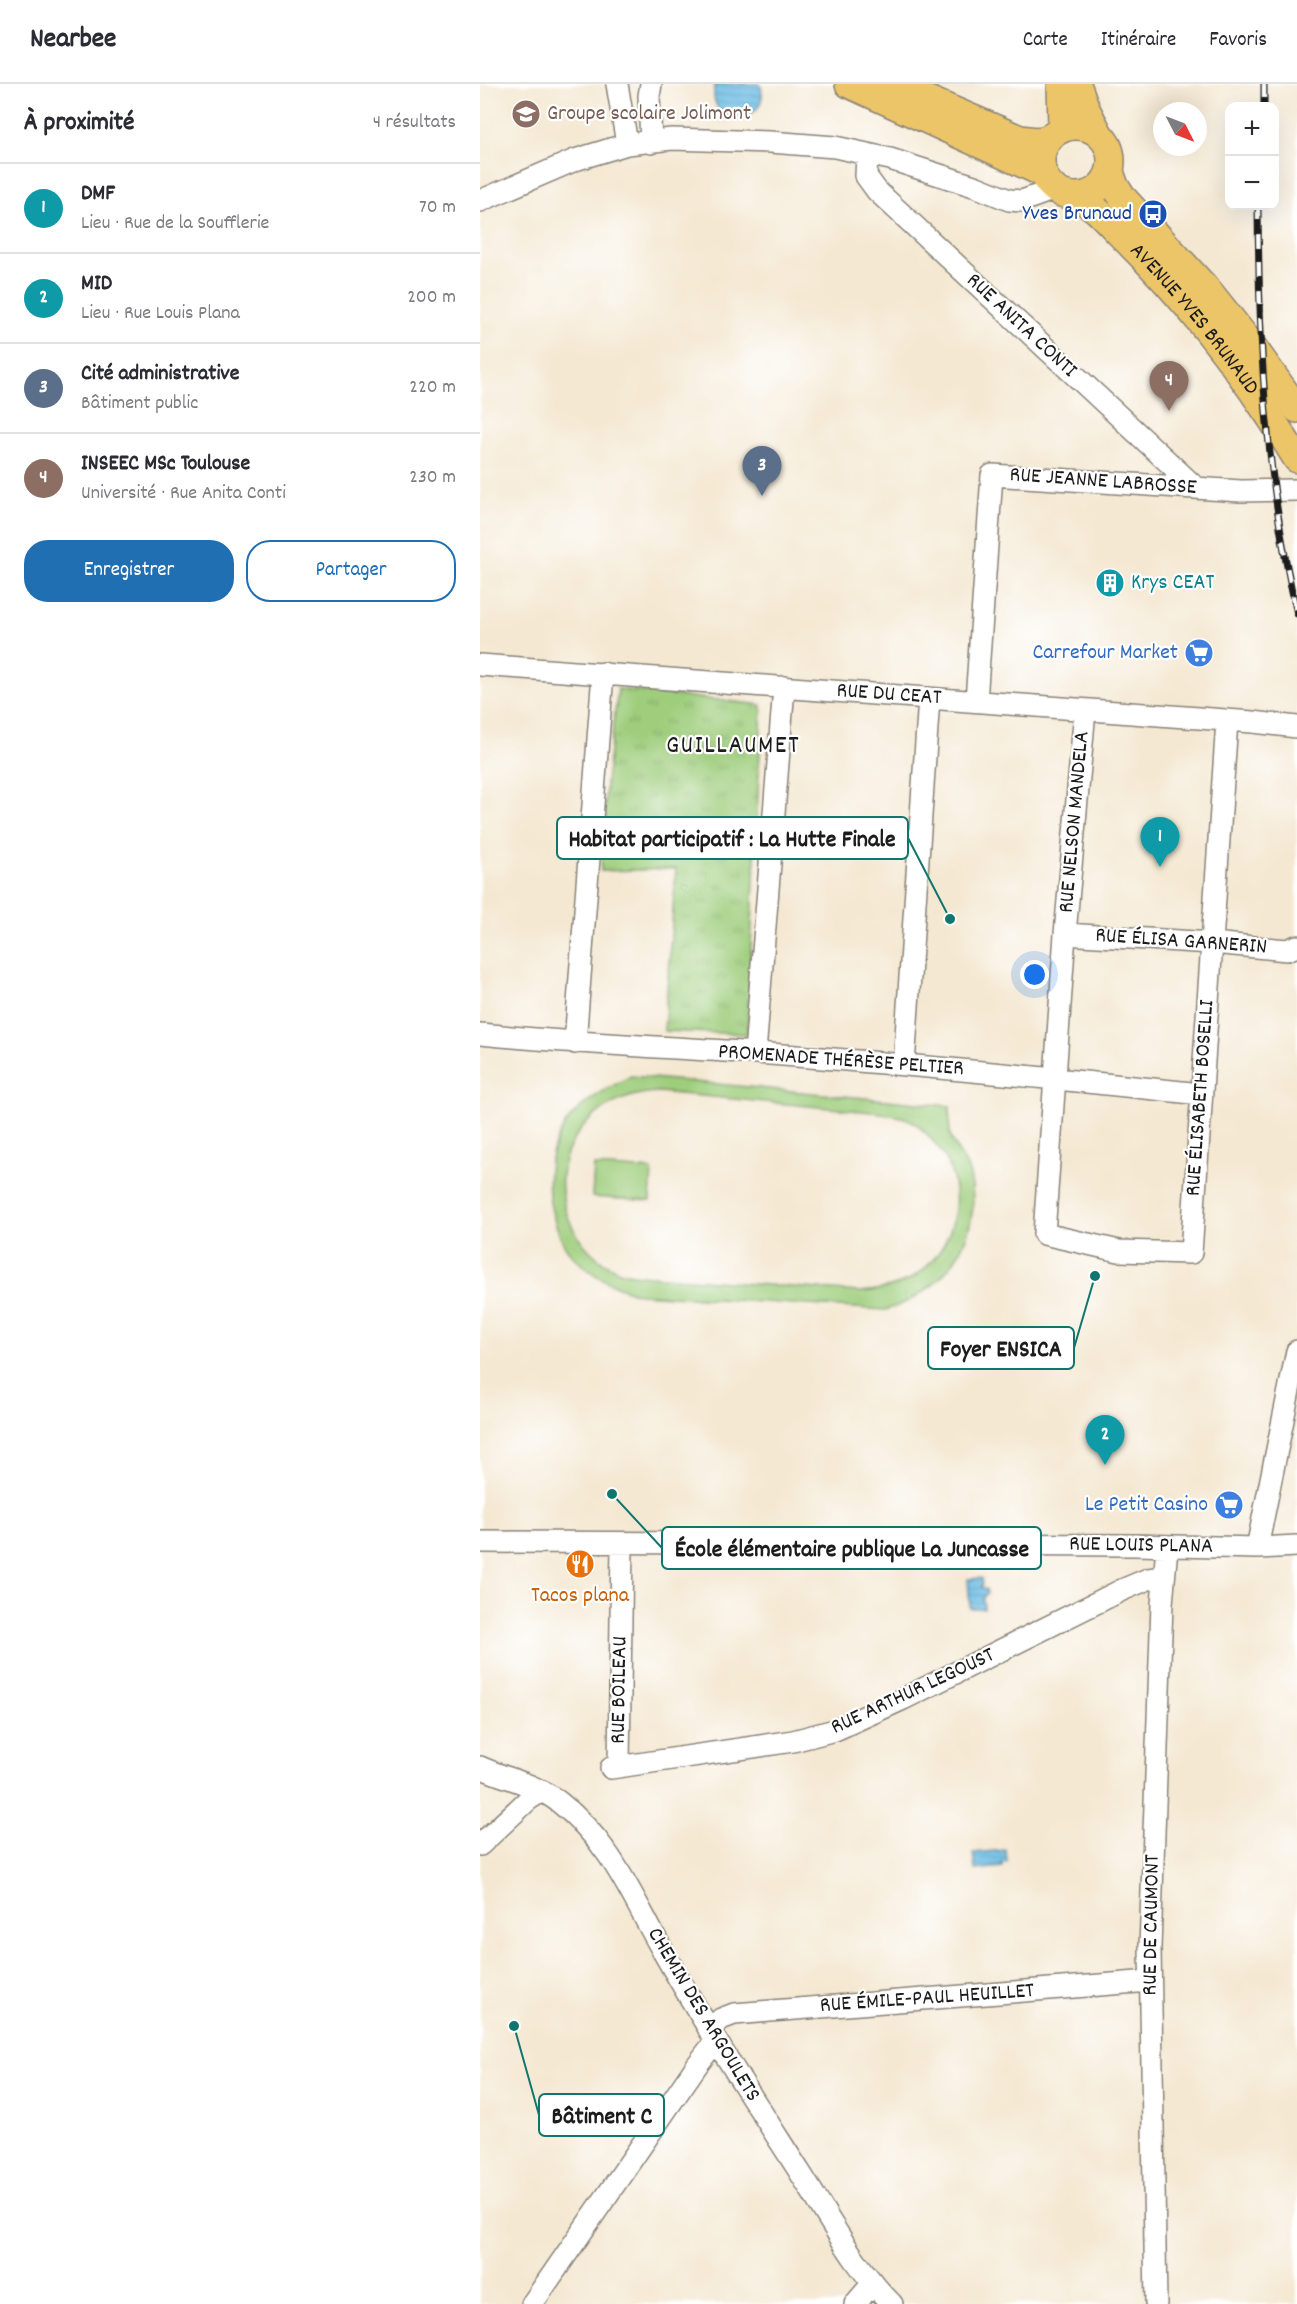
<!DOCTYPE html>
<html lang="fr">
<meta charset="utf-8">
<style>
:root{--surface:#fff;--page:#f2f2f3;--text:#2b2b33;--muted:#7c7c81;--line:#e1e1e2;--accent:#1f6fb2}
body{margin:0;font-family:Dekko,sans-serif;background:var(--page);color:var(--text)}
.controls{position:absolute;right:18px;top:18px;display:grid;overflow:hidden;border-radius:12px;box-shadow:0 6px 24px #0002}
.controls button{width:54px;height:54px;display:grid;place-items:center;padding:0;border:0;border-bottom:2px solid var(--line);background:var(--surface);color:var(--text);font:30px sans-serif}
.compass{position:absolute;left:673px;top:18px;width:54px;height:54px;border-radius:50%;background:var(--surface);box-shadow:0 6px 24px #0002;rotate:132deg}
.you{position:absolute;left:555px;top:891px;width:21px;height:21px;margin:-15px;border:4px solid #fff;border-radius:50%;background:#1a73e8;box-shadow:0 0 0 9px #1a73e833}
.badge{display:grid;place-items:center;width:39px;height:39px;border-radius:50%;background:var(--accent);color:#fff;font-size:20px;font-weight:700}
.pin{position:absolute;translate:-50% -50px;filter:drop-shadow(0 2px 3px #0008)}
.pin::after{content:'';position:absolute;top:32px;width:21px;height:18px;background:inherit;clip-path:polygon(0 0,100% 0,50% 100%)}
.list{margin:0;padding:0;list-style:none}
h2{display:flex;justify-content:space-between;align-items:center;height:78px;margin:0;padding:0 24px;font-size:26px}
h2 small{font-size:20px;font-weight:400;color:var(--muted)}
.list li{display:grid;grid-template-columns:39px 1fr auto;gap:18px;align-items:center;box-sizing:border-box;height:90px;padding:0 24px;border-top:2px solid var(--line)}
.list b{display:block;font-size:22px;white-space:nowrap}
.list p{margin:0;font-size:20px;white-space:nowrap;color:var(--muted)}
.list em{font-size:20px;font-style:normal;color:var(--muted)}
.actions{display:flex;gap:12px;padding:18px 24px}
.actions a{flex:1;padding:14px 0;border:2px solid var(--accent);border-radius:24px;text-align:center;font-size:21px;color:var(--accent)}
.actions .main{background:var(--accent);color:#fff}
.map{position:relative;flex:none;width:817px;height:2220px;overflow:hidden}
header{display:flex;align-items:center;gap:36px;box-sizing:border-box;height:84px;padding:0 30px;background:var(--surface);border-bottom:2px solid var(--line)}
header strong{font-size:28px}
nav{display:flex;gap:33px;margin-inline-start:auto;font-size:21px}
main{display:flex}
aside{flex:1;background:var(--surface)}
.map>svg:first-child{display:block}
.green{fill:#9ecd7c;stroke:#5d744c;stroke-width:1.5;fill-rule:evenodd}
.park{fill:url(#park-tufts);stroke:#5d744c;stroke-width:1.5}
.water{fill:url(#water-rules);stroke:#426c80;stroke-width:1.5}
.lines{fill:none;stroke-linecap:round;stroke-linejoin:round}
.minor-casing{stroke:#888277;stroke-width:24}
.major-casing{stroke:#888277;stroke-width:30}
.minor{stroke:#fff;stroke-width:21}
.major{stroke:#edc569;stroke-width:27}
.rail-casing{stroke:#1c1c1c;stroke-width:7}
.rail{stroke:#fff;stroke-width:4.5;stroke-dasharray:14;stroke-linecap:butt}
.labels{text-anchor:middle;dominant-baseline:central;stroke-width:4.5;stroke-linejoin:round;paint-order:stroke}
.education-label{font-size:22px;fill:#785e54;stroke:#fff;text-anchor:start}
.transit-label{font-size:22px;fill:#164399;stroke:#fff;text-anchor:end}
.street-label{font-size:22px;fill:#1c1c1c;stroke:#fff}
.culture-label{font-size:22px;fill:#0d838f;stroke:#fff;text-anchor:start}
.shop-label{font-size:22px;fill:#366cbe;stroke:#fff;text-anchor:end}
.food-label{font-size:22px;fill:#c56008;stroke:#fff}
.quarter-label{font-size:26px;letter-spacing:1.5px;fill:#1c1c1c;stroke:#fff}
.leader{fill:none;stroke:#0f766e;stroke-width:2}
.callout-dot{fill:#0f766e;stroke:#fff;stroke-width:2}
.callout{fill:#fff;stroke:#0f766e;stroke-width:2}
.callout-label{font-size:24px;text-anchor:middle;font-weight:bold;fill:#1c1c1c}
</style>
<header>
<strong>Nearbee</strong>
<nav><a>Carte</a><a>Itinéraire</a><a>Favoris</a></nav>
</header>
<main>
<aside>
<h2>À proximité<small>4 résultats</small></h2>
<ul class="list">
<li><span class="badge" style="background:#0f9aa8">1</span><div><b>DMF</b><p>Lieu · Rue de la Soufflerie</p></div><em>70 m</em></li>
<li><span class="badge" style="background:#0f9aa8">2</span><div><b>MID</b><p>Lieu · Rue Louis Plana</p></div><em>200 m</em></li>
<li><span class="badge" style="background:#5c6f8a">3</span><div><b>Cité administrative</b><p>Bâtiment public</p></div><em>220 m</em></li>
<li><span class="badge" style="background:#8d6e63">4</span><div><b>INSEEC MSc Toulouse</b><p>Université · Rue Anita Conti</p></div><em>230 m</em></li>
</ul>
<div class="actions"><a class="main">Enregistrer</a><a>Partager</a></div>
</aside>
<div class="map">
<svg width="817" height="2220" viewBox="0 0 817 2220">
<defs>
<pattern id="park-tufts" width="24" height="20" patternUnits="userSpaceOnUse" patternTransform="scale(1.5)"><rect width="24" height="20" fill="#9ecd7c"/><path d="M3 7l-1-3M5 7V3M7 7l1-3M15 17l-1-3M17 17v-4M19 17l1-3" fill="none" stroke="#88af6b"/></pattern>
<pattern id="water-rules" width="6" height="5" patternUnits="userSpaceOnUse" patternTransform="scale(1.5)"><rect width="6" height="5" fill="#69bbe4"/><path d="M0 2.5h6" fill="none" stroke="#5aa0c3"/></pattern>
</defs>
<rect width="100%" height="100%" fill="#fff"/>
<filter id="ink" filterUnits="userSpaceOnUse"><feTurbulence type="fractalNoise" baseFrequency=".0167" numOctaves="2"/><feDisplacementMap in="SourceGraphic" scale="12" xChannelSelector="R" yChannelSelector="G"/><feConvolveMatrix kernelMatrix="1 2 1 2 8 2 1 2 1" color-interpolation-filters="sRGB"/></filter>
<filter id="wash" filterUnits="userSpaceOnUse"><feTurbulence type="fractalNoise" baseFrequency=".008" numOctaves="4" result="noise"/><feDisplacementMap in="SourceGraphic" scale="24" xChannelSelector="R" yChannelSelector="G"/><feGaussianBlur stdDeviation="1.35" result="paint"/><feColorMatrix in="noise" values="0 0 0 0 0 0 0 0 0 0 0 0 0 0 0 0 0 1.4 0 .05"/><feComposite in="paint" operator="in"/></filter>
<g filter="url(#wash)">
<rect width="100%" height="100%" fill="#f4e8d2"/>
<!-- green -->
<path class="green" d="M151,992L470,1022C470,1031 468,1045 471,1054C477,1067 486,1077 490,1091C504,1153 464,1210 405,1226L160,1210C132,1203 110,1191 90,1169C83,1162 79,1150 76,1141C63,1105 66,1063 91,1033C107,1015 130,1003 151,992ZM179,1008L402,1029C410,1031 418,1032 425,1034C437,1038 445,1048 453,1057C491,1099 479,1164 432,1194C415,1204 397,1207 379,1208L169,1192C160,1191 150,1190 142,1188C120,1180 102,1162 92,1142C59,1075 109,1010 179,1008Z
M114,1082L172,1086L170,1117L112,1113Z"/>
<!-- park -->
<path class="park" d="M138,605L282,621L267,950L184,947L196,785L121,787L126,698Z"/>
<!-- water -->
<path class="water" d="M235,0H280C294,40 225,49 235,0Z
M502,1494V1504L506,1505L507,1509L503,1514L504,1524H490L488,1495Z
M526,1766L527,1778L522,1779V1783L495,1786L493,1769Z"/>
</g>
<g filter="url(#ink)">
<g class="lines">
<!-- minor casing -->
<g class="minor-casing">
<path id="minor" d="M137,0L147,60
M171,0L169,12L171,59
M387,70L386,92L397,107L716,404
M0,117L95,76L147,60L192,55L290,58L355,63L410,75L497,103L529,116L542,117L575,105
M0,581L773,638L817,643
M496,617L512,391L761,407L817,406
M605,626L585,850L564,1150L639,1167L711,1169L747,637
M585,850L732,859L807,866L817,862
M0,950C92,959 184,963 277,969C425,980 573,994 721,1010
M95,959L123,589
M275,969L304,603
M424,981L449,614
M0,1458L655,1461L777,1464L817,1462
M777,1464L817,1267
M139,1682L142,1459
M0,1683C26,1695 56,1700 79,1718C131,1759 149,1807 180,1862C224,1940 273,2015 321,2090C349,2134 375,2184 412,2220
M131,1684L313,1657L355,1646L423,1615L642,1506L668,1495L684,1493
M0,1761L48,1716L62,1707
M229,1946L241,1935L254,1930L670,1897
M52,2220L217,1981L231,1963L237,1959
M375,2220L393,2199
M676,2220L670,1864L682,1520L687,1463"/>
</g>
<!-- major casing -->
<g class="major-casing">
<g id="major">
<path d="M369,0L563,89"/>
<path d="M411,0L540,55L556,57L569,55"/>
<path d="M581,0L582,45"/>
<path d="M597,0L606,25L619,50"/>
<circle cx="596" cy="77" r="35"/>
<path d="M630,88L635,102L642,113L731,210L770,259L817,325"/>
<path id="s1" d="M593,112C617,122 624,134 642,152C709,217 768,295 817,375"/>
</g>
</g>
<!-- minor -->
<use href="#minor" class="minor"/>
<!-- major -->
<use href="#major" class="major"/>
<!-- rail casing -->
<g class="rail-casing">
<path id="rail" d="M784,0V22
M778,122C779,262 785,392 817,530"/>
</g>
<!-- rail -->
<use href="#rail" class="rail"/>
</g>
</g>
<!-- icons -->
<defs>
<g id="school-disc" transform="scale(1.5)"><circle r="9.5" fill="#8d6e63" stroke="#fff"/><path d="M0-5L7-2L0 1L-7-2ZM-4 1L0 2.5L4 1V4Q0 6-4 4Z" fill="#fff"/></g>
<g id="bus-disc" transform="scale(1.5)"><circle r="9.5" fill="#1a4fb4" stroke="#fff"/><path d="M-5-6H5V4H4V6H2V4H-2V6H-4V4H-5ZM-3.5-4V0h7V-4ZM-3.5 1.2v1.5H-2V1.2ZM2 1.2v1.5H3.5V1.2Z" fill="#fff"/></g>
<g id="building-disc" transform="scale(1.5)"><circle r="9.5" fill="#0f9aa8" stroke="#fff"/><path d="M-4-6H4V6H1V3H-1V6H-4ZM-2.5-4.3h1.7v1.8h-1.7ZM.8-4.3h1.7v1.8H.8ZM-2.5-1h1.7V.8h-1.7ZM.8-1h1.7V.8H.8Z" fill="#fff"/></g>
<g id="supermarket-disc" transform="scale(1.5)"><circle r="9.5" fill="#3f7fe0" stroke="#fff"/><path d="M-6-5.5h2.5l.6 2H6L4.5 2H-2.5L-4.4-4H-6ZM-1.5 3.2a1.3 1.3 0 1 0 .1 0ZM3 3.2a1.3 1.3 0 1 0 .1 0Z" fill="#fff"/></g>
<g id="restaurant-disc" transform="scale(1.5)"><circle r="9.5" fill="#e8710a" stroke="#fff"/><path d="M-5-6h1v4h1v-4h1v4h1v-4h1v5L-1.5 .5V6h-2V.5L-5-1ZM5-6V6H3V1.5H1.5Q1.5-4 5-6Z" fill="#fff"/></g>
</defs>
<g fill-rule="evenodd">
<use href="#school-disc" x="46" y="30"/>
<use href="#bus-disc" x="673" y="130"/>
<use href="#building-disc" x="630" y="499"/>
<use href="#supermarket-disc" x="719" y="569"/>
<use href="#supermarket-disc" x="749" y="1421"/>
<use href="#restaurant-disc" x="100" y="1480"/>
</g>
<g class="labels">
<!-- education labels -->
<g class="education-label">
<text x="67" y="30">Groupe scolaire Jolimont</text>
</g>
<!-- transit labels -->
<g class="transit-label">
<text x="652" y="130">Yves Brunaud</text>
</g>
<!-- street labels -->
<g class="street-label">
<text stroke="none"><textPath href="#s1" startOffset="174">AVENUE YVES BRUNAUD</textPath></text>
<text transform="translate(541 242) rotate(43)">RUE ANITA CONTI</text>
<text transform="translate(623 398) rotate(4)">RUE JEANNE LABROSSE</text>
<text transform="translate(409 611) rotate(4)">RUE DU CEAT</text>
<text transform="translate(595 738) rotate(-85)">RUE NELSON MANDELA</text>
<text transform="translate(701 858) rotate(4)">RUE ÉLISA GARNERIN</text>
<text transform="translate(361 977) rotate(4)">PROMENADE THÉRÈSE PELTIER</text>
<text transform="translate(721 1014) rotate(-86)">RUE ÉLISABETH BOSELLI</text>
<text transform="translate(661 1462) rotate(1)">RUE LOUIS PLANA</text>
<text transform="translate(140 1606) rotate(-89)">RUE BOILEAU</text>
<text transform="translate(433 1608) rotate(-25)">RUE ARTHUR LEGOUST</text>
<text transform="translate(672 1841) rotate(-89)">RUE DE CAUMONT</text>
<text transform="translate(447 1915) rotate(-4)">RUE ÉMILE-PAUL HEUILLET</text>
<text transform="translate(223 1931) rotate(59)">CHEMIN DES ARGOULETS</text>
</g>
<!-- culture labels -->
<g class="culture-label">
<text x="651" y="499">Krys CEAT</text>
</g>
<!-- shop labels -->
<g class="shop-label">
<text x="698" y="569">Carrefour Market</text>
<text x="728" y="1421">Le Petit Casino</text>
</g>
<!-- food labels -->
<g class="food-label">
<text x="100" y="1512">Tacos plana</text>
</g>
<!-- quarter labels -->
<g class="quarter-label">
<text x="253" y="662">GUILLAUMET</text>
</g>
</g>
<!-- callouts -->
<path class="leader" d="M470 835L428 754M615 1192L594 1264M132 1410L182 1464M34 1942L59 2031"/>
<g class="callout-dot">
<circle cx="470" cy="835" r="6"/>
<circle cx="615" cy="1192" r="6"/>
<circle cx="132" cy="1410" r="6"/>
<circle cx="34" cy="1942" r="6"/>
</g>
<g class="callout">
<rect x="77" y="733" width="351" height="42" rx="6"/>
<rect x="448" y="1243" width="146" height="42" rx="6"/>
<rect x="182" y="1443" width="379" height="42" rx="6"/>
<rect x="59" y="2010" width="125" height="42" rx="6"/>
</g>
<g class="callout-label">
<text x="252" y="762">Habitat participatif : La Hutte Finale</text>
<text x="521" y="1272">Foyer ENSICA</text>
<text x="372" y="1472">École élémentaire publique La Juncasse</text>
<text x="122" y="2039">Bâtiment C</text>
</g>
</svg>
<div class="controls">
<button>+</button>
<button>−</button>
</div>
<svg class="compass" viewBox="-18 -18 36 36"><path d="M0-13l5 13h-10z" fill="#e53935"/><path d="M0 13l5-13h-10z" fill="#7c7c81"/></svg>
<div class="you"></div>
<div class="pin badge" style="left:680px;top:783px;background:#0f9aa8">1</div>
<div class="pin badge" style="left:625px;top:1381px;background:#0f9aa8">2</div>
<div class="pin badge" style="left:282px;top:412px;background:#5c6f8a">3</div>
<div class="pin badge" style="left:689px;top:327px;background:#8d6e63">4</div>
</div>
</main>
